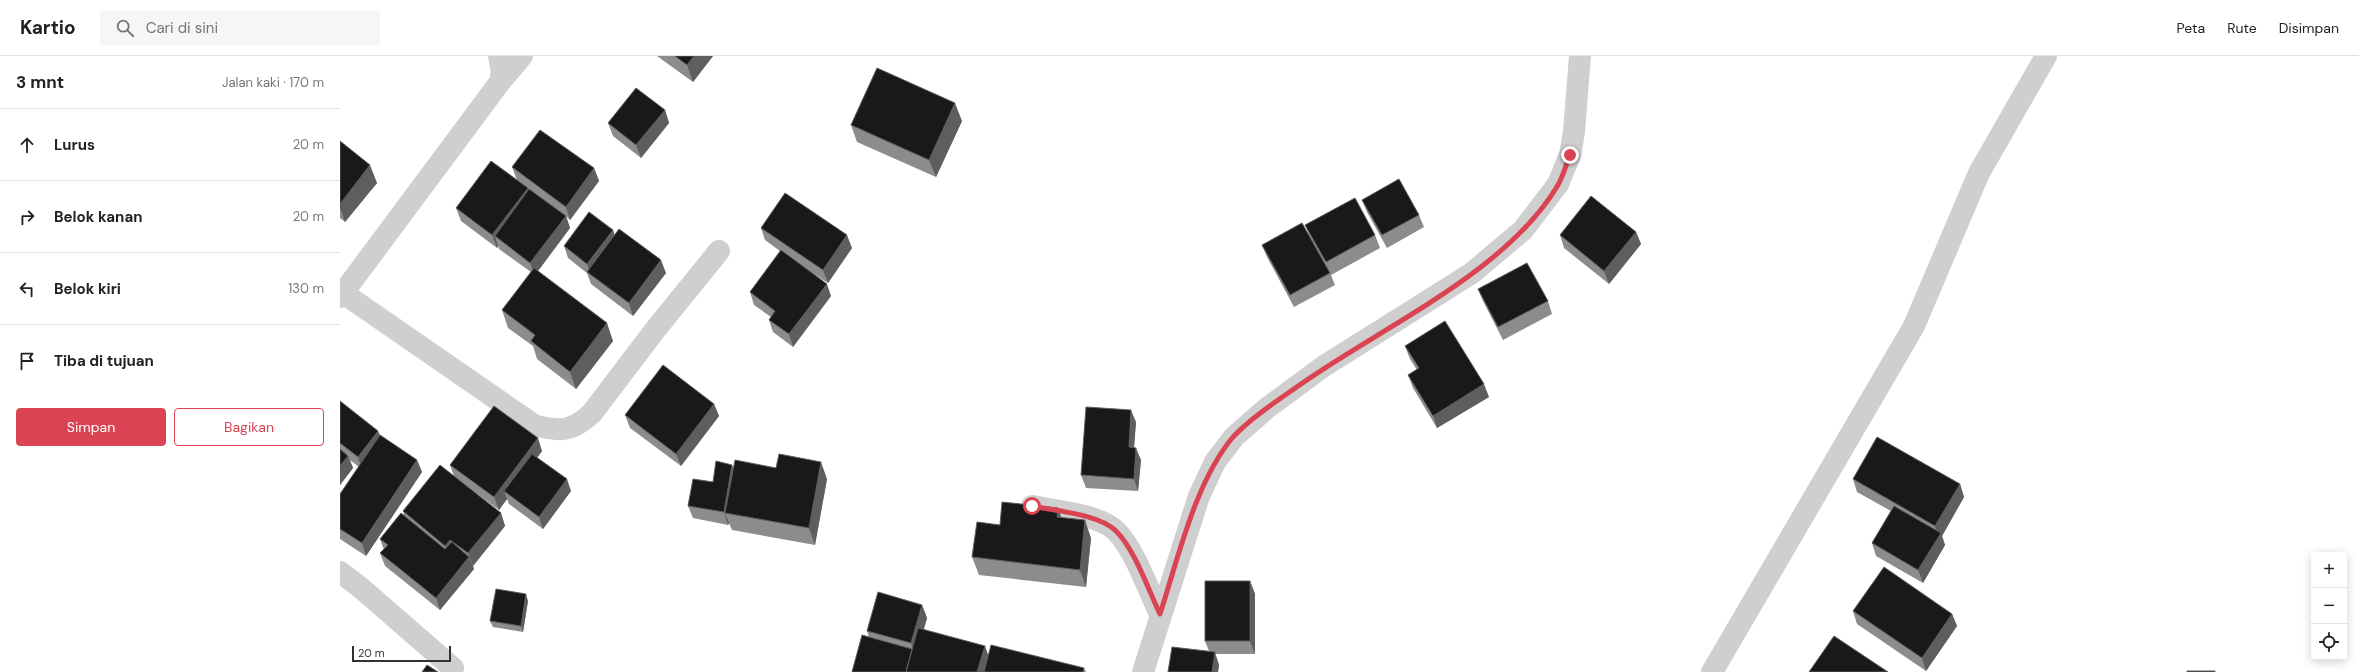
<!DOCTYPE html>
<html lang="id">
<meta charset="utf-8">
<style>
:root{--surface:#fff;--page:#f6f6f6;--text:#222;--muted:#767676;--line:#e0e0e0;--accent:#da4452}
body{margin:0;font-family:"DM Sans",sans-serif;background:var(--page);color:var(--text)}
.controls{position:absolute;right:12px;bottom:12px;display:grid;overflow:hidden;border-radius:4px;box-shadow:0 2px 10px #0003}
.controls button{width:36px;height:36px;display:grid;place-items:center;padding:0;border:0;border-bottom:1px solid var(--line);background:var(--surface);color:var(--text);font:20px sans-serif}
.scale{position:absolute;left:12px;bottom:10px;width:99px;box-sizing:border-box;padding-left:4px;border:2px solid #323232;border-top:0;font-size:11px;line-height:14px;white-space:nowrap;color:#323232;-webkit-text-stroke:3px #fff;paint-order:stroke}
.stop{position:absolute;width:12px;height:12px;margin:-9px;border:3px solid #da4452;border-radius:50%;background:#fff}
.stop.end{background:#da4452;border-color:#fff;box-shadow:0 1px 4px #0008}
.list{margin:0;padding:0;list-style:none}
h2{display:flex;justify-content:space-between;align-items:center;height:52px;margin:0;padding:0 16px;font-size:17px}
h2 small{font-size:13px;font-weight:400;color:var(--muted)}
.list li{display:grid;grid-template-columns:26px 1fr auto;gap:12px;align-items:center;box-sizing:border-box;height:72px;padding:0 16px;border-top:1px solid var(--line)}
.list b{display:block;font-size:15px;white-space:nowrap}
.list em{font-size:13px;font-style:normal;color:var(--muted)}
.actions{display:flex;gap:8px;padding:12px 16px}
.actions a{flex:1;padding:9px 0;border:1px solid var(--accent);border-radius:4px;text-align:center;font-size:14px;color:var(--accent)}
.actions .main{background:var(--accent);color:#fff}
.icon{flex:none;width:22px;height:22px;fill:none;stroke:currentColor;stroke-width:2;stroke-linecap:round;stroke-linejoin:round}
.map{position:relative;flex:none;width:2019px;height:616px;overflow:hidden}
header{display:flex;align-items:center;gap:24px;box-sizing:border-box;height:56px;padding:0 20px;background:var(--surface);border-bottom:1px solid var(--line)}
header strong{font-size:19px}
nav{display:flex;gap:22px;margin-inline-start:auto;font-size:14px}
.search{width:280px;height:36px;background:var(--page);display:flex;align-items:center;gap:10px;box-sizing:border-box;padding:0 14px;border-radius:4px;color:var(--muted);font-size:15px}
main{display:flex}
aside{flex:1;background:var(--surface)}
.map>svg:first-child{display:block}
.lines{fill:none;stroke-linecap:round;stroke-linejoin:round}
.minor{stroke:#cfcfcf;stroke-width:22}
.wall{fill:#8c8c8c}
.shaded-wall{fill:#5e5e5e}
.building{fill:#191919;stroke:#5e5e5e}
.route{stroke:#da4452;stroke-width:5}
</style>
<header>
<strong>Kartio</strong>
<div class="search"><svg class="icon" aria-label="search" viewBox="0 0 24 24"><circle cx="10" cy="10" r="6"/><path d="M15 15l6 6"/></svg>Cari di sini</div>
<nav><a>Peta</a><a>Rute</a><a>Disimpan</a></nav>
</header>
<main>
<aside>
<h2>3 mnt<small>Jalan kaki · 170 m</small></h2>
<ul class="list">
<li><svg class="icon" aria-label="ahead" viewBox="0 0 24 24"><path d="M12 20V5M6 11l6-6 6 6"/></svg><div><b>Lurus</b></div><em>20 m</em></li>
<li><svg class="icon" aria-label="right" viewBox="0 0 24 24"><path d="M7 20v-9h11M14 6l5 5-5 5"/></svg><div><b>Belok kanan</b></div><em>20 m</em></li>
<li><svg class="icon" aria-label="left" viewBox="0 0 24 24"><path d="M17 20v-9H6M10 6l-5 5 5 5"/></svg><div><b>Belok kiri</b></div><em>130 m</em></li>
<li><svg class="icon" aria-label="arrive" viewBox="0 0 24 24"><path d="M6 21V4h12l-3 4 3 4H6"/></svg><div><b>Tiba di tujuan</b></div></li>
</ul>
<div class="actions"><a class="main">Simpan</a><a>Bagikan</a></div>
</aside>
<div class="map">
<svg width="2019" height="616" viewBox="0 0 2019 616">
<rect width="100%" height="100%" fill="#fff"/>
<g class="lines">
<!-- minor -->
<path class="minor" d="M160,26L182,0
M3,237L194,369C220,376 232,376 252,357L315,274L379,195
M0,241L160,26L162,16L159,0
M692,450C715,455 759,458 776,475C795,494 808,534 820,558
M0,516L21,532L113,612
M803,616L859,440L875,406L894,381L927,352L984,310L1132,217L1183,174L1218,128L1230,99L1234,76L1240,0
M1372,616L1574,270L1639,117L1706,0"/>
</g>
<!-- wall -->
<path class="wall" d="M317,0H373L353,26Z
M325,54L329,67L301,102L273,80L268,67Z
M622,65L596,121L517,86L511,69Z
M0,85L37,127L5,166L0,162Z
M172,111L254,112L259,125L230,164L226,160L230,172L198,215L273,285L236,333L197,303L193,290L168,272L162,254L191,216L159,193L158,190L157,192L121,165L116,152L177,124Z
M1022,144L1079,159L1084,171L1047,192L1027,156Z
M965,169L1035,179L1040,192L991,219L995,229L954,251L927,201L922,189L969,179Z
M421,172L512,192L488,227L469,215L491,240L453,291L433,276L429,264L431,261L414,249L410,236L440,195L425,184Z
M273,174L274,179L326,217L293,260L251,228L247,217L228,202L224,190Z
M1296,176L1301,188L1269,228L1224,192L1220,179Z
M1138,233L1208,245L1212,258L1163,284L1143,245Z
M1065,290L1149,341L1097,372L1073,332L1068,319L1077,314L1070,303Z
M0,345L38,375L40,379L77,404L82,416L26,500L0,483V438L19,411L10,404L13,412L0,429Z
M374,348L379,360L341,410L290,372L285,359Z
M796,366L794,391L801,404L798,435L746,432L741,419Z
M202,395L197,402L231,435L203,473L169,448L167,443L159,454L124,428L161,457L165,470L133,510L134,513L100,554L45,510L40,497L44,494L40,483L64,459L63,455L114,420L110,409Z
M394,412L487,423L475,489L392,474L389,467L388,469L353,462L348,450L373,426Z
M1513,423L1620,428L1624,441L1602,480L1605,489L1583,527L1536,500L1532,487L1551,455L1517,436Z
M721,461L751,482L746,531L639,519L632,501L660,469Z
M910,525L915,538V598H875L879,609L878,616H828L869,595L865,585Z
M188,545L183,576L153,571L150,565Z
M582,549L587,562L584,573L648,600L744,612L746,616H512L529,581L527,575Z
M1513,555L1612,558L1617,570L1586,615L1517,568Z"/>
<!-- shaded-wall -->
<path class="shaded-wall" d="M354,0H373L353,26L347,9Z
M615,47L622,65L596,121L589,104Z
M325,54L329,67L301,102L296,89Z
M30,109L37,127L5,166L0,152V148Z
M254,112L259,125L230,164L226,151Z
M188,132L192,144L155,180L158,190L157,192L152,179Z
M226,160L230,172L195,219L190,207Z
M273,174L277,187L251,219L247,208Z
M1296,176L1301,188L1269,228L1264,215Z
M507,179L512,192L488,227L483,214Z
M321,204L326,217L293,260L289,247Z
M487,228L491,240L453,291L449,278Z
M267,267L273,285L236,333L230,316Z
M1144,328L1149,341L1097,372L1093,360Z
M374,348L379,360L341,410L336,398Z
M791,354L796,366L793,404L789,391Z
M38,375L43,387L22,414L18,401Z
M198,382L202,395L169,439L164,435L167,443L159,454L154,441Z
M796,392L801,404L798,435L794,423Z
M8,400L13,412L0,429V410Z
M77,404L82,416L26,500L22,487Z
M481,406L487,423L475,489L469,472Z
M392,409L397,421L385,457L389,467L388,469L384,456Z
M227,423L231,435L203,473L199,461Z
M1620,428L1624,441L1602,480L1605,489L1583,527L1578,514L1598,480L1595,470Z
M718,452L724,469L717,461Z
M161,457L165,470L133,510L128,497Z
M745,464L751,482L746,531L740,514Z
M110,484L115,496L110,502L105,490Z
M129,501L134,513L100,554L96,542Z
M910,525L915,538V598L910,585Z
M186,538L188,545L183,576L181,570Z
M582,549L587,562L576,600L571,587Z
M1612,558L1617,570L1586,615L1582,602Z
M645,590L651,607L648,616H637Z
M875,596L879,609L878,616H872Z"/>
<!-- building -->
<path class="building" d="M335,0H354L347,9Z
M537,12L615,47L589,104L511,69Z
M296,32L325,54L296,89L268,67Z
M200,74L254,112L226,151L172,111Z
M0,85L30,109L0,148Z
M151,105L188,132L152,179L116,152Z
M1059,123L1079,159L1042,179L1022,144Z
M189,133L226,160L190,207L155,180Z
M445,137L507,179L483,214L421,172Z
M1251,140L1296,176L1264,215L1220,179Z
M1015,142L1035,179L986,206L965,169Z
M249,156L273,174L247,208L224,190Z
M962,167L990,217L950,239L922,189Z
M279,173L321,204L289,247L247,216Z
M441,194L487,228L449,278L429,264L435,255L410,236Z
M1187,207L1208,245L1158,271L1138,233Z
M194,212L267,267L230,316L191,285L195,279L162,254Z
M1105,265L1144,328L1093,360L1068,319L1079,312L1065,290Z
M323,309L374,348L336,398L285,359Z
M0,345L38,375L18,401L0,387Z
M154,350L198,382L154,441L110,409Z
M746,351L791,354L789,391L796,392L794,423L741,419Z
M40,379L77,404L22,487L0,473V438Z
M1537,381L1620,428L1595,470L1513,423Z
M0,393L8,400L0,410Z
M192,398L227,423L199,461L164,435Z
M439,398L481,406L469,472L385,457L395,404L436,412Z
M376,405L392,409L384,456L348,450L353,423L373,426Z
M100,409L161,457L128,497L110,484L105,490L63,455Z
M662,446L718,452L717,461L745,464L740,514L632,501L637,466L660,469Z
M1554,450L1601,477L1578,514L1532,487Z
M61,457L105,493L112,486L129,501L96,542L40,497L48,489L40,483Z
M1544,511L1612,558L1582,602L1513,555Z
M865,525H910V585H865Z
M156,533L186,538L181,570L150,565Z
M538,536L582,549L571,587L527,575Z
M578,572L645,590L637,616H566Z
M522,579L572,593L566,616H512Z
M1494,580L1548,616H1469Z
M651,589L744,612L743,616H644Z
M832,591L875,596L872,616H828Z
M87,609L98,616H82Z
M1847,615H1875V616H1847Z"/>
<g class="lines">
<!-- route -->
<path class="route" d="M692,450C715,455 759,458 776,475C795,494 808,533 820,558C838,503 855,426 893,381C909,364 931,349 951,335C1034,274 1165,219 1218,129C1223,120 1226,109 1230,99"/>
</g>
</svg>
<div class="controls">
<button>+</button>
<button>−</button>
<button><svg class="icon" aria-label="locate" viewBox="0 0 24 24"><circle cx="12" cy="12" r="6"/><path d="M12 2v4M12 18v4M2 12h4M18 12h4"/></svg></button>
</div>
<div class="scale">20 m</div>
<div class="stop" style="left:692px;top:450px"></div>
<div class="stop end" style="left:1230px;top:99px"></div>
</div>
</main>
